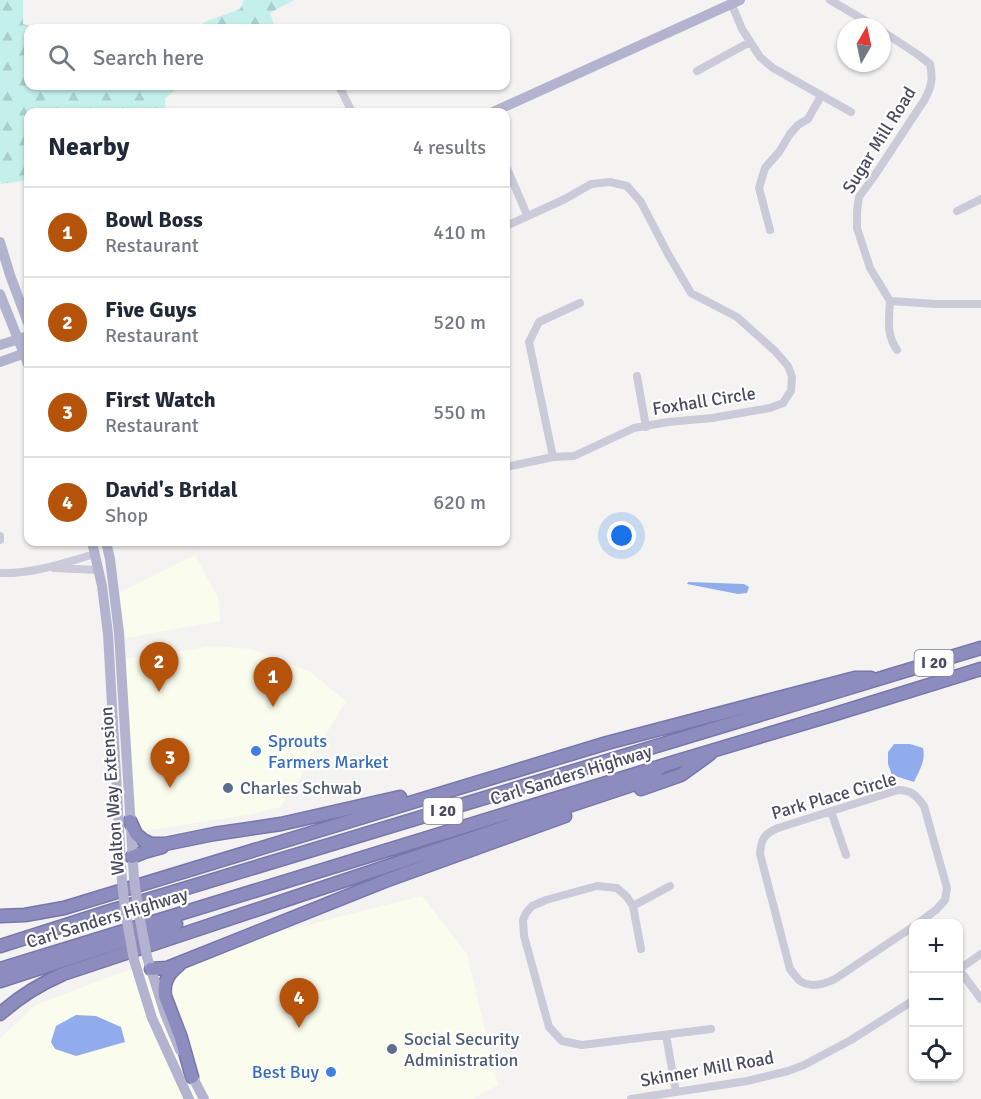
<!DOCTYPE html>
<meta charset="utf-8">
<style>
:root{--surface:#fff;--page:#f6f6f7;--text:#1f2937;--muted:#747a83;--line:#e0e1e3;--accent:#b45309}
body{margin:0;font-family:Signika,sans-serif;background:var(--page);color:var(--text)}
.controls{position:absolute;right:18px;bottom:18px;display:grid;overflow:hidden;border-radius:12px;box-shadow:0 2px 4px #0004}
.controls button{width:54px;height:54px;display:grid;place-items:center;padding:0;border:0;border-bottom:2px solid var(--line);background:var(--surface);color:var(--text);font:30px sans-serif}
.compass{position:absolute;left:837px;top:18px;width:54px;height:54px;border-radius:50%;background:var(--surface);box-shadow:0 2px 4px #0004;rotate:9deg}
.you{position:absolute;left:622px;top:536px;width:21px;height:21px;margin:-15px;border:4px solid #fff;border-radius:50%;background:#1a73e8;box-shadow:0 0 0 9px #1a73e833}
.badge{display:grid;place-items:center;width:39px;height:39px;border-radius:50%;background:var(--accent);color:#fff;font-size:20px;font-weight:700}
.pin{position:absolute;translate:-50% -50px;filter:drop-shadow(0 2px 3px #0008)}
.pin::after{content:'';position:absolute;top:32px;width:21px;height:18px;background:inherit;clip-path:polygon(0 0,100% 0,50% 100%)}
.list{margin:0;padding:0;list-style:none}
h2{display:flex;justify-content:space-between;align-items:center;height:78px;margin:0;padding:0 24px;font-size:26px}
h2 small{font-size:20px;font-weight:400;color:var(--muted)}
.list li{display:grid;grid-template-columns:39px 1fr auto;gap:18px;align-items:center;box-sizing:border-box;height:90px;padding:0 24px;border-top:2px solid var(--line)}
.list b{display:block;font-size:22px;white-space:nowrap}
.list p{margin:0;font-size:20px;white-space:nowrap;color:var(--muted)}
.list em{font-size:20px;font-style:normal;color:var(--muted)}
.icon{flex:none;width:33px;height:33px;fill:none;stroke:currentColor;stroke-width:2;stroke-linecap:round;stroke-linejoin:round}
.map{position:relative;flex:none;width:981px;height:1099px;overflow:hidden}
.search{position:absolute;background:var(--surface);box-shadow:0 2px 4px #0004;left:24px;top:24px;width:486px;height:66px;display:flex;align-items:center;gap:15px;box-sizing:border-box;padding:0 21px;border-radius:12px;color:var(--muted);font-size:22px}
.panel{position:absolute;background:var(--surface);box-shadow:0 2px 4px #0004;left:24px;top:108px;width:486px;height:438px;border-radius:12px}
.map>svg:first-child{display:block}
.commercial{fill:#fafdee}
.forest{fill:url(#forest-firs)}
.water{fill:#91acec}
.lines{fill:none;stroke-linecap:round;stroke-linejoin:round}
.highway-casing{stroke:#7777ab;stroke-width:15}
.minor{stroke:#cacad9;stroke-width:8}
.major{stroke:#b3b3d0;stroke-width:10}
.highway{stroke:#8c8cbf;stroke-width:12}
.major-bridge{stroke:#b3b3d0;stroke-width:10}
.shop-dot{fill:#3f7fe0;stroke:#fff;stroke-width:2}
.service-dot{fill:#5c6f8a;stroke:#fff;stroke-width:2}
.labels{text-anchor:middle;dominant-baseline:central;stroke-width:4.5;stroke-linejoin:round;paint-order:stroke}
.shield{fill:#fff;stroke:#808190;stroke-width:1.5}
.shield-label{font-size:16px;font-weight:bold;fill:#4a4b60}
.street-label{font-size:18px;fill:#4a4b60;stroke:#fff}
.shop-label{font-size:18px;fill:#366cbe;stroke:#fff;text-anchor:start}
.service-label{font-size:18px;fill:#4e5e75;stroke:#fff;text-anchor:start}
</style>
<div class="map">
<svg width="981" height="1099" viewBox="0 0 981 1099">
<defs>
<pattern id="forest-firs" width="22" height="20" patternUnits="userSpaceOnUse" patternTransform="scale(1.5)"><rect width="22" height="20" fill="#c3f0ea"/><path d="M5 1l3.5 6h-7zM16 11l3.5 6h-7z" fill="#a9cfcb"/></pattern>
</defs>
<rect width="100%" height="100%" fill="#f4f3f2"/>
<!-- commercial -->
<path class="commercial" d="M195,555L218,598L220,621L126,638L119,593Z
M215,646L251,649L277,658L310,672L346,701L294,787L280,807L252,814L138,832L133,824L125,659Z
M422,896L467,954L498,1085L472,1099H0V1038L36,1005L120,973Z"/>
<!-- forest -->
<path class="forest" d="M0,0H23V24L37,28H28V86H179L165,99L166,112H28V180L1,184L0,180Z
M244,0H294L270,13L275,28H195L207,21L240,9Z"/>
<!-- water -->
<path class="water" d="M688,582L744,584L749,587L747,593L738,594L687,584Z
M894,744H910L923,748C926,761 919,771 914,782L892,775L888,764V752Z
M76,1015L96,1016L121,1027L125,1042L76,1056L55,1049L51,1042L56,1026Z"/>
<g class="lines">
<!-- highway casing -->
<g class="highway-casing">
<path id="highway" d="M641,789L681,775L710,754
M130,821L136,834L143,840L151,844H165L214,834L281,824L400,797
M132,857L144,852L162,847
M0,916L25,915L64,908L607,743L855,678H871
M0,946L107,912L981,648
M179,965C168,974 163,982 165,996L181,1038L192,1077
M0,969L678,761L832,715L981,669
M151,969L167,968L385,881L565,816
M0,981L176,924
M0,1014C19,997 40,984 63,974L647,780L661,767"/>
</g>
<!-- minor -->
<path class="minor" d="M830,0L876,27
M732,5L742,29L760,57L773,68L851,112
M882,31L917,54L930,64C933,79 932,85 925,99L875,175L859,197L857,211V228L870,268L890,301L936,304H981
M697,71L750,42
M339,86L352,112
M506,166L527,215
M957,211L981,199
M506,226L565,199L591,184L610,182L627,186L641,202L668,254L691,293L737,317L775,351L788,366L792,377L791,391L783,403L770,408L712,418L668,422L634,428L574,456L553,457L506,467
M770,230L759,188L765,168L779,152L790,134L798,125L808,119L821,96
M890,301C889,319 886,334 897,350
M637,376L646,427
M553,457L529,342L539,322L580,303
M0,536V540
M54,568L98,570
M0,573C33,574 64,563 95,554
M831,811L846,855
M633,906L670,886
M914,926L835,979C825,984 811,988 800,981C797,978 793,973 790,969L760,854C761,839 764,834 778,828L898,790C911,790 916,795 924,806L947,888L945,900L936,910L917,924
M641,949L633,906L627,897L617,888L597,886L546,900L532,906L526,913L523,920L524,936L549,1027L562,1041L582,1045L711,1029
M958,968L981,999
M958,970L981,954
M666,1035L676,1092
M631,1099L747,1081L788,1071L804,1065L851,1040L914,1000"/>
<!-- major -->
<path class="major" d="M493,112L740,0
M0,242L10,275L28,323
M0,294L28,364
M0,345L28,336
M0,362L28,352
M92,542L102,586L108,634L122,881
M106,542L110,559L119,633L134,878
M147,957L165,1014L180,1050
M134,960L152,1018L189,1099
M189,1070L204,1099"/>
<!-- highway -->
<use href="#highway" class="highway"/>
<!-- major-bridge -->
<path class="major-bridge" d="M134,878L138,909L147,957
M122,881L125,910L134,960"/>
</g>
<!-- markers -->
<g class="shop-dot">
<circle cx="256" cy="751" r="6"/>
<circle cx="331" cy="1072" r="6"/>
</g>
<g class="service-dot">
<circle cx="228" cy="788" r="6"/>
<circle cx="392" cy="1049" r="6"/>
</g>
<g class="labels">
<!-- shield labels -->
<g class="shield">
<rect x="914.5" y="650" width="39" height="26" rx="4.5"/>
<rect x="423.5" y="798" width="39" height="26" rx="4.5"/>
</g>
<g class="shield-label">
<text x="934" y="663">I 20</text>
<text x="443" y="811">I 20</text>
</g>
<!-- street labels -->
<g class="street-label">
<text transform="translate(879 140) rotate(-58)">Sugar Mill Road</text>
<text transform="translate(704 401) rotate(-9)">Foxhall Circle</text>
<text transform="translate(571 775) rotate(-17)">Carl Sanders Highway</text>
<text transform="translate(112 791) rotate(-94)">Walton Way Extension</text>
<text transform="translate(834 796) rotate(-16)">Park Place Circle</text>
<text transform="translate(107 918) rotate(-17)">Carl Sanders Highway</text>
<text transform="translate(707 1069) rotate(-10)">Skinner Mill Road</text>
</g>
<!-- shop labels -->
<g class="shop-label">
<text x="268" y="741">Sprouts<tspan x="268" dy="21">Farmers Market</tspan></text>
<text x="319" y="1072" text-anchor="end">Best Buy</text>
</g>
<!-- service labels -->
<g class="service-label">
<text x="240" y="788">Charles Schwab</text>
<text x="404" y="1039">Social Security<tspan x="404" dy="21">Administration</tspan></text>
</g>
</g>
</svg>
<div class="controls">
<button>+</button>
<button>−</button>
<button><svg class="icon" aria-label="locate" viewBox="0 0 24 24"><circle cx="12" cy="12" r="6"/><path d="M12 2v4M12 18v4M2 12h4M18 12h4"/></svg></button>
</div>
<svg class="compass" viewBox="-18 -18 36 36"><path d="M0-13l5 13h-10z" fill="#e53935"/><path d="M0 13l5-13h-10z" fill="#747a83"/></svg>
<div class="you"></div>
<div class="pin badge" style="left:273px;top:707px">1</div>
<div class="pin badge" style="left:159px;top:692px">2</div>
<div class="pin badge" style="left:170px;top:788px">3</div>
<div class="pin badge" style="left:299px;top:1028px">4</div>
<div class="search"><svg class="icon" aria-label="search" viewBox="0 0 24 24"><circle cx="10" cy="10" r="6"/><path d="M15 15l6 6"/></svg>Search here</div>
<section class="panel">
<h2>Nearby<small>4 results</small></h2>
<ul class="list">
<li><span class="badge">1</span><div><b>Bowl Boss</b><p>Restaurant</p></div><em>410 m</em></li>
<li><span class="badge">2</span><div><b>Five Guys</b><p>Restaurant</p></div><em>520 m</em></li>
<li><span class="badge">3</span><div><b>First Watch</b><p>Restaurant</p></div><em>550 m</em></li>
<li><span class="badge">4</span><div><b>David's Bridal</b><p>Shop</p></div><em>620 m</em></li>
</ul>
</section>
</div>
